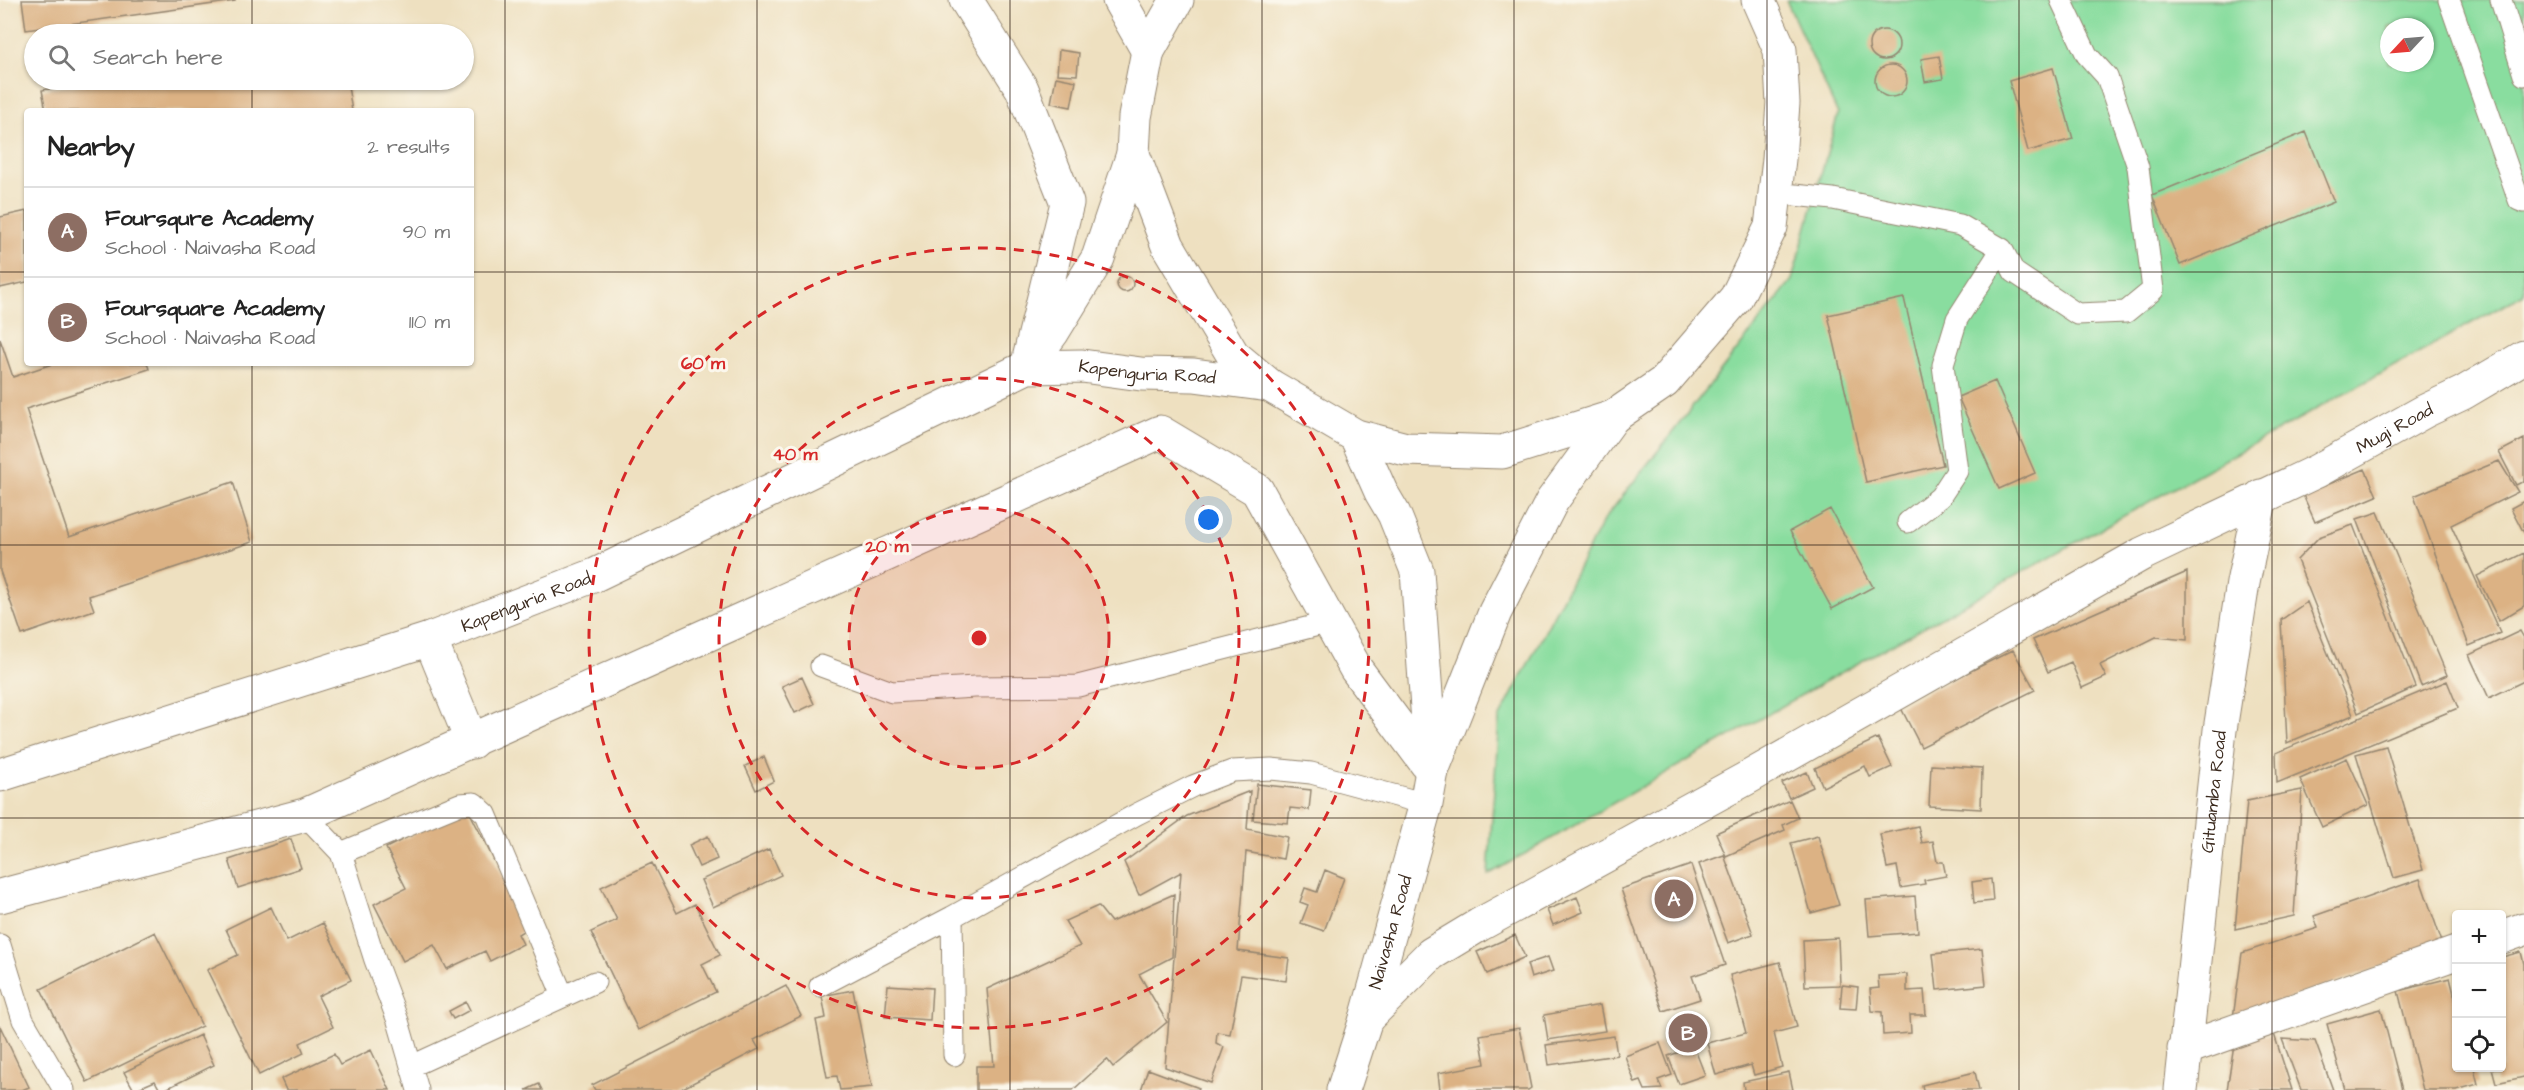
<!DOCTYPE html>
<meta charset="utf-8">
<style>
:root{--surface:#fff;--page:#f6f6f6;--text:#222;--muted:#767676;--line:#e0e0e0;--accent:#ea580c}
body{margin:0;font-family:"Architects Daughter",sans-serif;background:var(--page);color:var(--text)}
.controls{position:absolute;right:18px;bottom:18px;display:grid;overflow:hidden;border-radius:6px;box-shadow:0 2px 4px #0004}
.controls button{width:54px;height:54px;display:grid;place-items:center;padding:0;border:0;border-bottom:2px solid var(--line);background:var(--surface);color:var(--text);font:30px sans-serif}
.compass{position:absolute;left:2380px;top:18px;width:54px;height:54px;border-radius:50%;background:var(--surface);box-shadow:0 2px 4px #0004;rotate:244deg}
.you{position:absolute;left:1209px;top:520px;width:21px;height:21px;margin:-15px;border:4px solid #fff;border-radius:50%;background:#1a73e8;box-shadow:0 0 0 9px #1a73e833}
.badge{display:grid;place-items:center;width:39px;height:39px;border-radius:50%;background:var(--accent);color:#fff;font-size:20px;font-weight:700}
.pin{position:absolute;translate:-50% -50%;border:3px solid #fff;box-shadow:0 2px 6px #0006}
.list{margin:0;padding:0;list-style:none}
h2{display:flex;justify-content:space-between;align-items:center;height:78px;margin:0;padding:0 24px;font-size:26px}
h2 small{font-size:20px;font-weight:400;color:var(--muted)}
.list li{display:grid;grid-template-columns:39px 1fr auto;gap:18px;align-items:center;box-sizing:border-box;height:90px;padding:0 24px;border-top:2px solid var(--line)}
.list b{display:block;font-size:22px;white-space:nowrap}
.list p{margin:0;font-size:20px;white-space:nowrap;color:var(--muted)}
.list em{font-size:20px;font-style:normal;color:var(--muted)}
.icon{flex:none;width:33px;height:33px;fill:none;stroke:currentColor;stroke-width:2;stroke-linecap:round;stroke-linejoin:round}
.map{position:relative;flex:none;width:2524px;height:1090px;overflow:hidden}
.search{position:absolute;background:var(--surface);box-shadow:0 2px 4px #0004;left:24px;top:24px;width:450px;height:66px;display:flex;align-items:center;gap:15px;box-sizing:border-box;padding:0 21px;border-radius:33px;color:var(--muted);font-size:22px}
.panel{position:absolute;background:var(--surface);box-shadow:0 2px 4px #0004;left:24px;top:108px;width:450px;height:258px;border-radius:6px}
.map>svg:first-child{display:block}
.green{fill:#89dd9f;stroke:#62845e;stroke-width:1.5;fill-rule:evenodd}
.building{fill:#dcb284}
.lines{fill:none;stroke-linecap:round;stroke-linejoin:round}
.lane-casing{stroke:#94856f;stroke-width:23}
.street-casing{stroke:#94856f;stroke-width:35}
.secondary-casing{stroke:#94856f;stroke-width:35}
.lane{stroke:#fff;stroke-width:21}
.street{stroke:#fff;stroke-width:33}
.secondary{stroke:#fff;stroke-width:33}
.grid{fill:none;stroke:#3b2a1e;stroke-width:1.5;stroke-opacity:0.55}
.ring{fill:none;stroke:#d62828;stroke-width:3;stroke-dasharray:10 8}
.labels{text-anchor:middle;dominant-baseline:central;stroke-width:6;stroke-linejoin:round;paint-order:stroke}
.street-label{font-size:18px;fill:#3b2a1e;stroke:#fbf7ec}
.centre{fill:#d62828;stroke:#fbf7ec;stroke-width:3}
.ring-label{font-size:18px;text-anchor:middle;font-weight:bold;fill:#d62828;stroke:#fbf7ec;stroke-width:6;stroke-linejoin:round;paint-order:stroke}
</style>
<div class="map">
<svg width="2524" height="1090" viewBox="0 0 2524 1090">
<rect width="100%" height="100%" fill="#fbf7ec"/>
<filter id="ink" filterUnits="userSpaceOnUse"><feTurbulence type="fractalNoise" baseFrequency=".0167" numOctaves="2"/><feDisplacementMap in="SourceGraphic" scale="12" xChannelSelector="R" yChannelSelector="G"/><feConvolveMatrix kernelMatrix="1 2 1 2 8 2 1 2 1" color-interpolation-filters="sRGB"/></filter>
<filter id="wash" filterUnits="userSpaceOnUse"><feTurbulence type="fractalNoise" baseFrequency=".008" numOctaves="4" result="noise"/><feDisplacementMap in="SourceGraphic" scale="24" xChannelSelector="R" yChannelSelector="G"/><feGaussianBlur stdDeviation="1.35" result="paint"/><feColorMatrix in="noise" values="0 0 0 0 0 0 0 0 0 0 0 0 0 0 0 0 0 1.4 0 .05"/><feComposite in="paint" operator="in"/></filter>
<g filter="url(#wash)">
<rect width="100%" height="100%" fill="#eee0c0"/>
<!-- green -->
<path class="green" d="M1786,0H2524V294L1826,681L1488,875L1499,719L1603,521L1792,280L1838,114ZM2389,27H2425V63H2389Z"/>
<g id="blocks">
<!-- building -->
<path class="building" d="M22,0H235V1L26,30Z
M1869 45a15 15 0 1 1 30 0a15 15 0 1 1-30 0Z
M1059,50L1079,53L1077,75L1057,74Z
M1939,56L1943,79L1925,82L1921,59Z
M1875 81a16 16 0 1 1 32 0a16 16 0 1 1-32 0Z
M2053,68L2073,139L2028,151L2009,81Z
M1056,77L1076,81L1071,107L1051,103Z
M107,80H347L352,111H46L42,90Z
M2306,132L2334,202L2180,265L2152,195Z
M27,211V282L0,288V217Z
M1117 284a8 8 0 1 1 16 0a8 8 0 1 1-16 0Z
M1904,298L1943,465L1866,482L1828,315Z
M0,339L13,377L55,363H147L149,369L26,409L69,537L233,482L252,542L89,596L94,610L22,635L0,571Z
M1995,381L2035,473L1999,489L1958,397Z
M2524,439V481L2516,485L2499,452Z
M2499,461L2518,492L2451,525L2500,633L2469,646L2414,496Z
M2365,469L2377,496L2315,522L2303,495Z
M2524,501V533L2511,508Z
M1830,509L1873,587L1832,609L1790,531Z
M2378,512L2447,675L2421,686L2357,519Z
M2353,525L2416,687L2358,713L2297,560L2319,537Z
M2524,553V606L2499,621L2477,576Z
M2187,572V640L2156,637L2100,665L2106,677L2082,688L2071,662L2048,672L2033,640Z
M2307,602L2353,715L2287,743L2281,620Z
M2520,631L2524,638V681L2489,698L2469,655Z
M2013,650L2035,690L1921,747L1900,706Z
M802,677L814,704L795,713L782,686Z
M2447,681L2458,708L2277,783L2276,753Z
M1878,738L1892,767L1870,777L1865,766L1823,787L1815,768Z
M2386,746L2423,870L2394,878L2356,754Z
M764,757L774,781L756,790L745,766Z
M2347,758L2368,805L2322,827L2300,779Z
M1931,765L1982,768L1981,809L1929,806Z
M1807,772L1813,787L1789,798L1782,783Z
M1257,784L1311,790L1309,810L1290,808L1288,823L1253,820Z
M2302,790L2294,916L2235,929L2247,801Z
M1250,791L1247,829L1287,837L1283,859L1246,852L1238,951L1289,958L1286,981L1241,975L1230,1034L1217,1032L1216,1043L1224,1047L1211,1083L1165,1067L1181,872L1139,895L1124,862L1187,816Z
M1790,800L1798,818L1783,825L1785,830L1726,856L1716,833Z
M467,807L528,928L518,934L523,944L490,961L485,951L447,969L434,945L403,961L374,904L406,888L386,848Z
M1918,826L1922,843L1933,841L1937,862H1943L1946,876L1924,880L1925,884L1901,888L1897,866L1887,868L1880,834Z
M708,836L717,859L699,867L689,845Z
M1818,836L1839,905L1811,913L1791,843Z
M291,839L301,868L238,888L229,860Z
M769,849L781,875L713,907L701,880Z
M1724,855L1753,934L1728,943L1699,864Z
M652,863L677,913L695,904L720,955L702,964L716,992L638,1030L591,932L617,920L601,887Z
M1691,865L1725,965L1692,976L1700,999L1663,1011L1621,889Z
M1325,870L1344,878L1324,931L1301,923L1308,905L1300,902L1305,888L1317,892Z
M1991,879L1993,901L1974,903L1972,882Z
M2420,879L2443,945L2233,1018L2242,953L2318,928L2314,916Z
M1174,894L1172,957L1139,974L1167,1022L1113,1067L1107,1059L1073,1090H976V1066H994L987,989L1080,946L1065,921L1098,906L1111,922Z
M1915,896L1918,932L1869,936L1866,900Z
M1577,897L1583,912L1553,925L1547,910Z
M271,907L287,941L323,923L351,980L318,996L333,1027L300,1043L304,1053L259,1075L207,970L238,955L226,929Z
M155,932L202,1026L87,1082L41,989Z
M1515,935L1525,957L1487,974L1477,952Z
M1838,938L1840,985L1805,986L1803,940Z
M1982,949L1986,985L1937,990L1933,954Z
M2521,952L2524,964V1077L2496,1083L2492,1068H2502V957Z
M1548,957L1553,971L1531,978L1527,964Z
M1780,962L1797,1027L1774,1033L1782,1067L1754,1075L1751,1065L1716,1075L1707,1043L1746,1033L1730,975Z
M1907,974V991L1924,990L1926,1015H1910L1911,1033L1883,1035L1882,1012L1872,1011L1870,989L1879,988L1878,976Z
M2450,978L2456,1002V1068H2474L2478,1084L2456,1090H2423L2398,991Z
M888,985L932,988L930,1020L885,1017Z
M1842,985L1858,987L1856,1009L1840,1008Z
M786,986L801,1016L754,1040L759,1049L679,1090H595L592,1085Z
M853,990L872,1087L840,1090L837,1076L827,1077L816,1020L826,1018L822,996Z
M466,1002L470,1010L453,1019L449,1011Z
M1600,1005L1605,1031L1548,1040L1544,1015Z
M2381,1009L2402,1090H2345L2327,1024Z
M0,1026L29,1087L22,1090H0Z
M1519,1028L1531,1088L1528,1090H1440L1438,1073L1485,1064L1480,1035Z
M2274,1034L2292,1090H2227L2235,1038Z
M200,1035L214,1065L164,1090H160L155,1081L134,1090L124,1072Z
M1614,1036L1617,1055L1549,1065L1546,1045Z
M2282,1039L2315,1041L2333,1090H2301Z
M1660,1043L1672,1075L1658,1080L1662,1089L1645,1090L1641,1081L1635,1083L1625,1056Z
M1694,1047L1705,1075L1679,1084L1668,1056Z
M371,1050L390,1090H286L281,1079L334,1054L340,1065Z
M1148,1069L1199,1088L1198,1090H1141Z
M1789,1072L1793,1090H1744L1743,1082Z
M1975,1072L1979,1090H1923L1922,1085Z
M539,1084L542,1090H526Z"/>
</g>
</g>
<g filter="url(#ink)">
<use href="#blocks" fill-opacity="0" stroke="#94856f" stroke-width="1.5"/>
<g class="lines">
<!-- lane casing -->
<g class="lane-casing">
<path id="lane" d="M2449,0L2519,200L2524,202
M2501,0L2524,75
M1775,193L1833,199L1960,225L2002,249L2014,272L2077,314L2126,312L2153,290L2138,167L2107,77L2087,55L2061,0
M1908,522L1940,497L1957,471L1943,365L1957,319L2002,249
M821,666L892,692L975,687L1078,686L1330,622
M305,815L341,853L375,960L398,1021L418,1090
M341,853L460,804L474,803L486,814L563,996
M952,917L954,1055
M0,945L23,1020L64,1090
M820,986L952,917L1137,814L1193,786L1232,771L1271,769L1311,773L1426,804
M412,1066L595,982"/>
</g>
<!-- street casing -->
<g class="street-casing">
<g id="street">
<path d="M966,0L1022,89L1067,203L1027,367"/>
<path d="M2502,937L2524,929"/>
<path id="s1" d="M1366,1019L1431,954L1479,925L1749,777L2142,554L2317,471L2425,411L2463,393L2524,357"/>
<path d="M2184,1049L2456,953"/>
<path id="s2" d="M2181,1090L2220,730L2243,583L2261,496"/>
</g>
</g>
<!-- secondary casing -->
<g class="secondary-casing">
<g id="secondary">
<path d="M1119,0L1148,51"/>
<path d="M1177,0L1148,51L1135,117L1133,154L1168,246L1233,355L1269,385L1356,436L1406,449L1502,452L1613,417L1664,382L1736,298L1771,227L1779,159L1783,103L1780,50L1758,0"/>
<path d="M1027,367L1052,333L1098,258L1133,154"/>
<path d="M1356,436L1381,492L1394,514L1417,571L1431,763"/>
<path d="M430,639L472,742"/>
<path id="s3" d="M0,775L430,639L595,575L1027,367L1082,366L1141,374L1194,375L1269,385"/>
<path d="M0,896L305,815L1160,432L1257,490L1356,669L1432,771"/>
<path id="s4" d="M1343,1090L1366,1019L1426,804L1432,771L1495,612L1552,501L1613,417"/>
</g>
</g>
<!-- lane -->
<use href="#lane" class="lane"/>
<!-- street -->
<use href="#street" class="street"/>
<!-- secondary -->
<use href="#secondary" class="secondary"/>
</g>
</g>
<!-- grid -->
<path class="grid" d="M252,0V34M505,0V1090M757,0V1090M1010,0V1090M1262,0V1090M1514,0V1090M1767,0V1090M2019,0V1090M2272,0V1090M252,80V111M0,272H27M471,272H2524M252,363V1090M0,545H2524M0,818H2524"/>
<!-- distance rings -->
<circle cx="979" cy="638" r="130" fill="#d62828" fill-opacity=".12"/>
<g class="ring">
<circle cx="979" cy="638" r="130"/>
<circle cx="979" cy="638" r="260"/>
<circle cx="979" cy="638" r="390"/>
</g>
<g class="labels">
<!-- street labels -->
<g class="street-label">
<text stroke="none"><textPath href="#s3" startOffset="1228">Kapenguria Road</textPath></text>
<text stroke="none"><textPath href="#s1" startOffset="1190">Mugi Road</textPath></text>
<text stroke="none"><textPath href="#s3" startOffset="554">Kapenguria Road</textPath></text>
<text stroke="none"><textPath href="#s2" startOffset="300">Gituamba Road</textPath></text>
<text stroke="none"><textPath href="#s4" startOffset="165">Naivasha Road</textPath></text>
</g>
</g>
<circle cx="979" cy="638" r="9" class="centre"/>
<g class="ring-label">
<text x="703" y="369">60 m</text>
<text x="795" y="460">40 m</text>
<text x="887" y="552">20 m</text>
</g>
</svg>
<div class="controls">
<button>+</button>
<button>−</button>
<button><svg class="icon" aria-label="locate" viewBox="0 0 24 24"><circle cx="12" cy="12" r="6"/><path d="M12 2v4M12 18v4M2 12h4M18 12h4"/></svg></button>
</div>
<svg class="compass" viewBox="-18 -18 36 36"><path d="M0-13l5 13h-10z" fill="#e53935"/><path d="M0 13l5-13h-10z" fill="#767676"/></svg>
<div class="you"></div>
<div class="pin badge" style="left:1674px;top:899px;background:#8d6e63">A</div>
<div class="pin badge" style="left:1688px;top:1033px;background:#8d6e63">B</div>
<div class="search"><svg class="icon" aria-label="search" viewBox="0 0 24 24"><circle cx="10" cy="10" r="6"/><path d="M15 15l6 6"/></svg>Search here</div>
<section class="panel">
<h2>Nearby<small>2 results</small></h2>
<ul class="list">
<li><span class="badge" style="background:#8d6e63">A</span><div><b>Foursqure Academy</b><p>School · Naivasha Road</p></div><em>90 m</em></li>
<li><span class="badge" style="background:#8d6e63">B</span><div><b>Foursquare Academy</b><p>School · Naivasha Road</p></div><em>110 m</em></li>
</ul>
</section>
</div>
